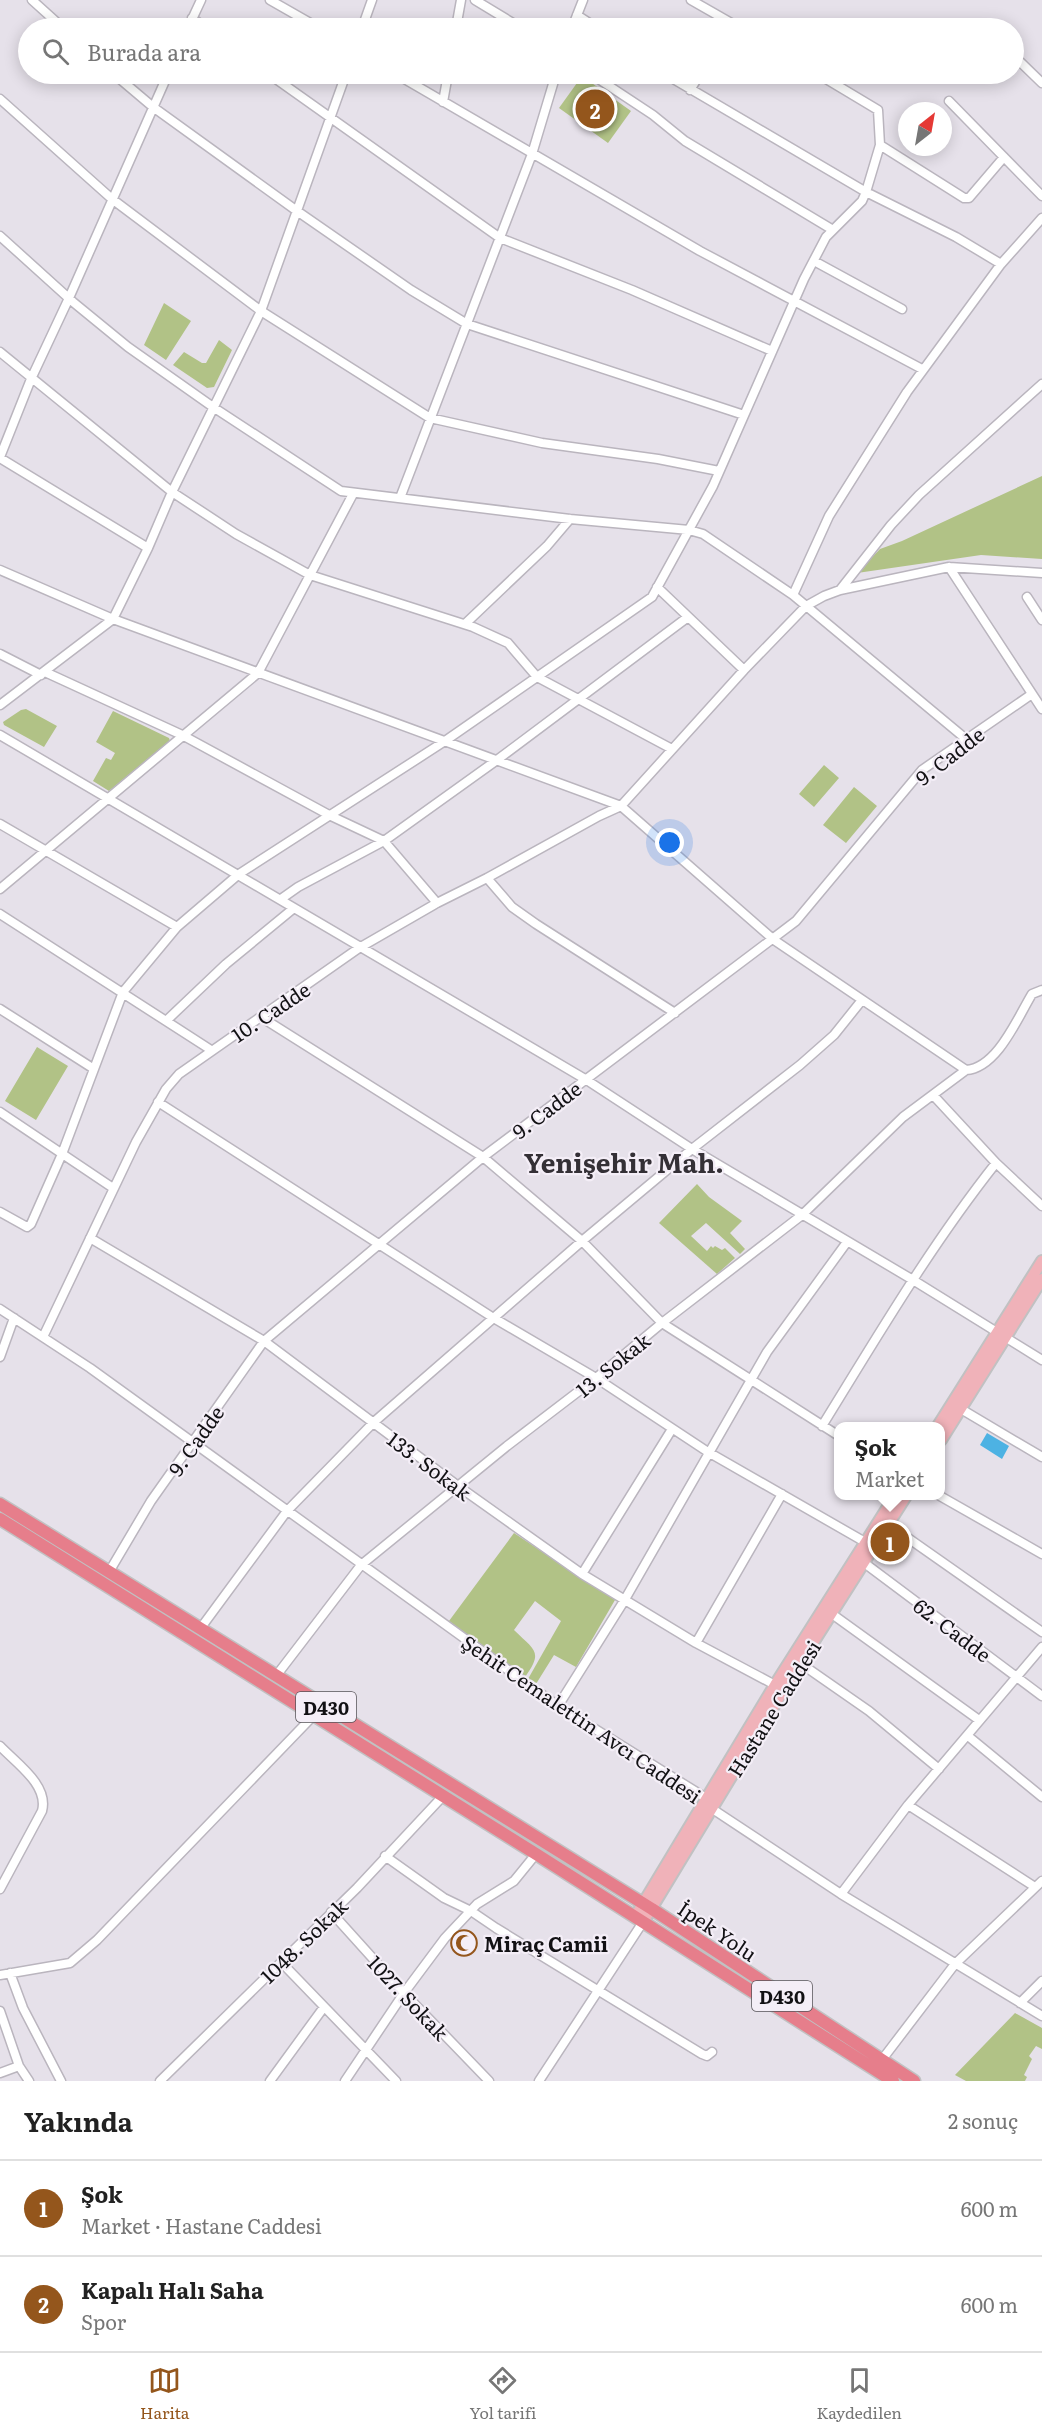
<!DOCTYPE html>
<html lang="tr">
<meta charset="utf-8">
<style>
:root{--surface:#fff;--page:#f2f2f2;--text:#222;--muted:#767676;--line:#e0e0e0;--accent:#94561c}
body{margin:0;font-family:Literata,serif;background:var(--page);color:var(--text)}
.compass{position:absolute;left:898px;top:102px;width:54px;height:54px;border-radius:50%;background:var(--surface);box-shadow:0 3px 15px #0003;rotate:31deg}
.you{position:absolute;left:670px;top:843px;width:21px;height:21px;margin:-15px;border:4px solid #fff;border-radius:50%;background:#1a73e8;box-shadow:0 0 0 9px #1a73e833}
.badge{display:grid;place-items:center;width:39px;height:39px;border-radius:50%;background:var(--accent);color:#fff;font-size:20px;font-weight:700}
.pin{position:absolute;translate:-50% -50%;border:3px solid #fff;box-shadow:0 2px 6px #0006}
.popup{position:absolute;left:834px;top:1422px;width:111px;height:78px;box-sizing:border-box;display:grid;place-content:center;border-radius:12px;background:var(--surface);filter:drop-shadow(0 2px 4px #0005);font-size:20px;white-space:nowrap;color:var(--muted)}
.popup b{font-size:22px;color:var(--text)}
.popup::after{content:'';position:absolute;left:50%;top:100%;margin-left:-12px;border:12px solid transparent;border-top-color:var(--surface)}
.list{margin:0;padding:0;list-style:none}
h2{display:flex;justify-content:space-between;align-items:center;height:78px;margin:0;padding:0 24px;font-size:26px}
h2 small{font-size:20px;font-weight:400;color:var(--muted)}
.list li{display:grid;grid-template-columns:39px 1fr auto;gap:18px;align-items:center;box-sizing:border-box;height:96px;padding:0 24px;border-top:2px solid var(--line)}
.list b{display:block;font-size:22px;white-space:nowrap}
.list p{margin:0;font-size:20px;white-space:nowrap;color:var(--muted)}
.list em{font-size:20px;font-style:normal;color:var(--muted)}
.icon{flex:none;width:33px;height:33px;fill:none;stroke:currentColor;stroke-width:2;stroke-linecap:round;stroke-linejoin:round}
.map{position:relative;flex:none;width:1042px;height:2081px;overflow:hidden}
.search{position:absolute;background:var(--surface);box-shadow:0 3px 15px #0003;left:18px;right:18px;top:18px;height:66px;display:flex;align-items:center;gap:15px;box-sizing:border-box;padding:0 21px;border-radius:33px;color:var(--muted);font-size:22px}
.sheet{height:270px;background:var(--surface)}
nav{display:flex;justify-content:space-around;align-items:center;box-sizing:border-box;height:84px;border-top:2px solid var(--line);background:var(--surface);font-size:16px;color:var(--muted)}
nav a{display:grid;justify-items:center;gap:3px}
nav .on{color:var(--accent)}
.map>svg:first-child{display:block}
.green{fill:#b1c286}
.water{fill:#4db2e3}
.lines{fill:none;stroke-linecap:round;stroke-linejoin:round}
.minor-casing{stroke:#bab5be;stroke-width:11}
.major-casing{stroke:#c1c1c2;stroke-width:14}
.highway-casing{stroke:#c1c1c2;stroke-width:15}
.minor{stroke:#fff;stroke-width:8}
.major{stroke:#f0b2b9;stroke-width:10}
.highway{stroke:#e67e8b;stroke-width:12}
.labels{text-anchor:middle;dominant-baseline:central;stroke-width:4.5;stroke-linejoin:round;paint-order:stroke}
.shield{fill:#f4eef7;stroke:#565358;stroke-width:1.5}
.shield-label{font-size:18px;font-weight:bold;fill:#121114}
.street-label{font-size:20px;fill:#121114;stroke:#f4eef7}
.poi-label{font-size:20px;font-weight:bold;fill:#121114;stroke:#f4eef7;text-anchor:start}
.district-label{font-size:26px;font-weight:bold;fill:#343036;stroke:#f4eef7}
</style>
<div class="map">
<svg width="1042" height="2081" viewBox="0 0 1042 2081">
<rect width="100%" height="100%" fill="#e6e1ea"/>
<!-- green -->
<path class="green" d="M582,76L631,111L608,143L559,108Z
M164,303L191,321L166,360L144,345Z
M219,340L232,350L214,387L207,388L173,365L184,352L202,363H206Z
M1042,476V559L981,555L857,573L880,549L902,541Z
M26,709L57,726L44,747L4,725L3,722L21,710Z
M113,711L169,738L170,741L109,791L93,781L106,758L111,760L115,753L96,742Z
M824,765L839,778L814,807L799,794Z
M854,787L877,806L846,843L823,825Z
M37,1047L68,1066L36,1120L5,1101Z
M697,1184L709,1197L742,1221L730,1233L745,1249L740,1254L706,1223L691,1236L707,1251L711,1246L713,1248L715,1246L722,1250L725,1248L735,1258L717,1274L659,1223Z
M514,1533L615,1600L576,1667L554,1655L536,1684L528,1679L561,1621L535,1601L514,1630C534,1650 544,1651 525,1677L449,1621Z
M1015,2013L1042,2028V2049L1036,2046L1029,2056L1032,2059L1024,2075L1027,2077L1025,2081H966L955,2075Z"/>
<!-- water -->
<path class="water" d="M987,1433L1009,1446L1002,1459L980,1445Z"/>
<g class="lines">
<!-- minor casing -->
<g class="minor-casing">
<path id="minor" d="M32,0L63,28
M270,0L319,28
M475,0L521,28
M691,0L740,28
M577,15L597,28
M192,18L206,28
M188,28L201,0
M362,28L372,0
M456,28L461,0
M572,28L583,0
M1014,56L1042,83
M114,74L153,107L297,211L411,290L467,324L744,415
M269,74L500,238L632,290L772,351
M396,74L700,251L922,369
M591,74L653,115L685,141L833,230
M665,74L866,192L956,237L1001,264
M690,90L700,74
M0,99L112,199L261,311L430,418L542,443L658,459L719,471
M949,101L1042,196
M443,102L448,74
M880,145L964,198H969L1004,157
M0,236L73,302L128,347L213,407L341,491L570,519L689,530L703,534L793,595L966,739
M814,261L902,309
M0,352L172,492L236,534L310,575L473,627L508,643L537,677L672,749
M0,457L31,379L69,298L168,74
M0,458L148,548
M400,498L532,154L556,74
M949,567L1042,709
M0,570L113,619L621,806L774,940L966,1070C997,1068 1017,1019 1032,994L1042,990
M657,587L744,670
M840,590L891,525L919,495L1042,384
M793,595L829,516L907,392L1001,264L1042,218
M1027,597L1042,620
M465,624L547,546L570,519
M0,654L41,675
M45,672L182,735L331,816L384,841L437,903
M0,705L113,619L148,548L172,492L261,311L346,74
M0,735L585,1079L692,1149L913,1280L1042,1360
M0,824L177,927
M487,878L512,907L536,924L675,1013
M0,889L258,673L353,494
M281,899L298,887L384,841L497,760L688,617
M0,914L211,1050
M0,1009L94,1069
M261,1017L483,1157L582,1241L662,1323L839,1436
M166,1021L226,964L294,908
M933,1095L996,1163L1042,1206
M158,1102L492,1317L596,1378L708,1452L865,1542
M0,1112L113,1188
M0,1212L27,1227L31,1224L62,1154L123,992L177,927L239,874L445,741L652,597L713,486L804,279L826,237L862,201L866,192L880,145L878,110L818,74
M90,1238L264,1341L458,1486L582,1574L696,1643L775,1685
M0,1309L90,1368L558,1706L706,1798L711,1808L841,1894L1042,2016
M43,1337L136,1142L166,1089L179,1074L359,948L437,903L487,878L599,816L621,806L744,670L806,606L824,596L840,590L949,567L1042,573
M0,1357L14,1318
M961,1409L1042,1457
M822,1426C877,1337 931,1245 996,1163
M940,1496L1042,1554
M888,1524L1042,1632
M863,1562L1042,1696
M109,1572L151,1501L264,1341L483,1157L796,921L922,770L1032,694
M582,1574L672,1429
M832,1614L979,1720
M200,1629L287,1511L374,1422L582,1241L692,1149L800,1065L834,1035L862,1000
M696,1643L782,1494
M800,1663L869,1711L939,1769
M276,1676L361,1565L507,1446L596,1378L662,1323L802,1215L903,1117L966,1070
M558,1706L624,1601L767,1352L847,1242
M968,1736L1042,1797
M0,1746C16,1763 49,1785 42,1811L0,1889
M908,1805L1035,1887
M385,1856L444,1898L471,1911L496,1928L702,2054L707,2056L712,2052
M841,1894L908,1805L1042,1647
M331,1912L404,1993L489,2081
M281,1962L396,2081
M10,1973L23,2008L61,2081
M0,1975L70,1963L97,1940L314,1715
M1020,2003L1042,1981
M0,2011L19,2066L29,2081
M881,2061L955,1964L1042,1881
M0,2073L19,2066
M160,2081L357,1888L443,1796
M270,2081L324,2007
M345,2081L404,1993L445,1938L477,1904L514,1881L536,1854
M539,2081L643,1922"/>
</g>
<!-- major casing -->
<g class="major-casing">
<path id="major" d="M938,1426L1042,1261
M941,1440L1042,1279
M635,1917L775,1685L895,1496
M643,1922L800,1663L906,1496"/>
</g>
<!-- highway casing -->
<g class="highway-casing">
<path id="highway" d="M0,1504L652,1909L914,2081
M0,1519L536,1854L893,2081"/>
</g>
<!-- minor -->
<use href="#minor" class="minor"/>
<!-- major -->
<use href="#major" class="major"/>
<!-- highway -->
<use href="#highway" class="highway"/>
</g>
<!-- icons -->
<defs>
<g id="mosque-ring" transform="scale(1.35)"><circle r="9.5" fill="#f4eef7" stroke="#94561c" stroke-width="1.5"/><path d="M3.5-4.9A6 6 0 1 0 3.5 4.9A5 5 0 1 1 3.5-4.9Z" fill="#94561c"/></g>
</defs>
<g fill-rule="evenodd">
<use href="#mosque-ring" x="464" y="1943"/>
</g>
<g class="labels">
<!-- shield labels -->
<g class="shield">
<rect x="296" y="1692" width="60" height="30" rx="4.5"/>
<rect x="752" y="1981" width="60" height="30" rx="4.5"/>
</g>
<g class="shield-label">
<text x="326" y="1707">D430</text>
<text x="782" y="1996">D430</text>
</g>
<!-- street labels -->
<g class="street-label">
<text transform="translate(949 755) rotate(-38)">9. Cadde</text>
<text transform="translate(270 1011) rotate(-34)">10. Cadde</text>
<text transform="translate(546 1109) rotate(-37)">9. Cadde</text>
<text transform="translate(612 1364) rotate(-39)">13. Sokak</text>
<text transform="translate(195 1440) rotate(-55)">9. Cadde</text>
<text transform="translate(430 1465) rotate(37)">133. Sokak</text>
<text transform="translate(953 1629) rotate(37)">62. Cadde</text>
<text transform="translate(773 1708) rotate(-58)">Hastane Caddesi</text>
<text transform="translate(582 1718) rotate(34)">Şehit Cemalettin Avcı Caddesi</text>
<text transform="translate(718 1930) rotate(34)">İpek Yolu</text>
<text transform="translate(303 1940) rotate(-44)">1048. Sokak</text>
<text transform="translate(409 1997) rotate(47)">1027. Sokak</text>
</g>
<!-- poi labels -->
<g class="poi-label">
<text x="484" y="1943">Miraç Camii</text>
</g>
<!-- district labels -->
<g class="district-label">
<text x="624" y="1161">Yenişehir Mah.</text>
</g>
</g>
</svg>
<svg class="compass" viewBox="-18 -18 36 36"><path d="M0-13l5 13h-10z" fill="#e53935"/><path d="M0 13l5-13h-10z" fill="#767676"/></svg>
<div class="you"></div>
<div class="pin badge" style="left:890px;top:1542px">1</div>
<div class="popup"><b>Şok</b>Market</div>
<div class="pin badge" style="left:595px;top:109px">2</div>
<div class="search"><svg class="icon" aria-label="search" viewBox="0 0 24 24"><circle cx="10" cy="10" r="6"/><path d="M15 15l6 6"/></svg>Burada ara</div>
</div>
<section class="sheet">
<h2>Yakında<small>2 sonuç</small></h2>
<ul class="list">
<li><span class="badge">1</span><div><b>Şok</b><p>Market · Hastane Caddesi</p></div><em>600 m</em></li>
<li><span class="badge">2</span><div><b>Kapalı Halı Saha</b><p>Spor</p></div><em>600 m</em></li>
</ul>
</section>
<nav>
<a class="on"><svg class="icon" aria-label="map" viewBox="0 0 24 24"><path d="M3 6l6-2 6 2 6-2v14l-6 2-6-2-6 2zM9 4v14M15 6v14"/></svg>Harita</a>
<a><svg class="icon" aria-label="directions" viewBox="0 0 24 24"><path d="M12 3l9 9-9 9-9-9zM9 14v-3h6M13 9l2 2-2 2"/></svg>Yol tarifi</a>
<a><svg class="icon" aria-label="saved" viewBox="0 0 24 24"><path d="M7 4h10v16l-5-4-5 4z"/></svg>Kaydedilen</a>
</nav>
